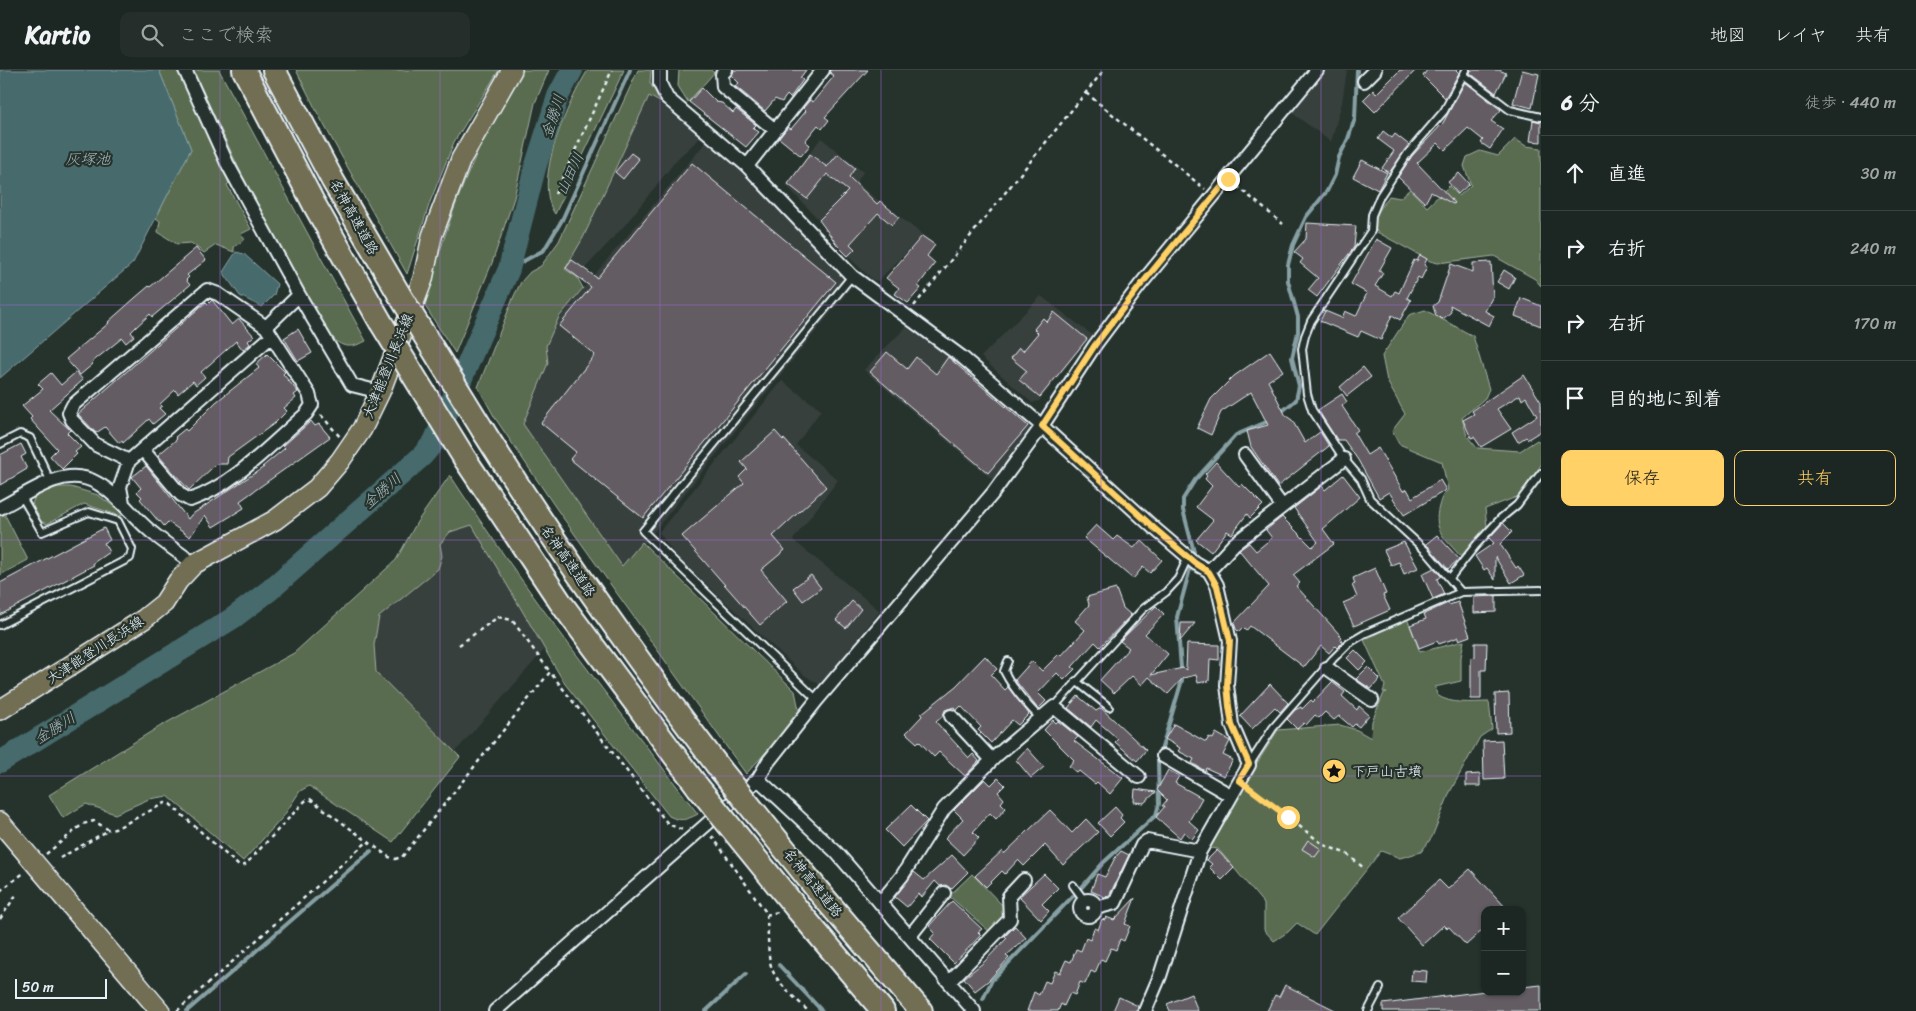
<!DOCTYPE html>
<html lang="ja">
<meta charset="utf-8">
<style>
:root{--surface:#1c2622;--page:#252e2a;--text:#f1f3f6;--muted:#a0a5a5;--line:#3a4340;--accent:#ffd166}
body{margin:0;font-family:Sriracha,"Klee One",sans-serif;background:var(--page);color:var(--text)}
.controls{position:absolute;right:15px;bottom:15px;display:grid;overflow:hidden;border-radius:10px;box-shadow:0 1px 4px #0004}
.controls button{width:45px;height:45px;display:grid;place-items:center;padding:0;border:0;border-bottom:1px solid var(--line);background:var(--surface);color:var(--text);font:25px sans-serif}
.scale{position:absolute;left:15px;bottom:12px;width:92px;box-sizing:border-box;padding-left:5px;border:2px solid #e8f1f8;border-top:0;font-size:14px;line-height:18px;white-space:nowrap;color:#e8f1f8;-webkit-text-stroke:4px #26332d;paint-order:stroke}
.stop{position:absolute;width:15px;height:15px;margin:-11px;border:4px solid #ffd166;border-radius:50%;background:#fff}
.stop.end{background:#ffd166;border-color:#fff;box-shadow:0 1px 5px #0008}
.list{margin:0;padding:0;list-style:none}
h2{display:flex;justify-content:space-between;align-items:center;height:65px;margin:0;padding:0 20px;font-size:21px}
h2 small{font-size:16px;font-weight:400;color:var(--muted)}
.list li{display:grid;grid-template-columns:32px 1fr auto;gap:15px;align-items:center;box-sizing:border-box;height:75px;padding:0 20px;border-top:1px solid var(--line)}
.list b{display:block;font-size:19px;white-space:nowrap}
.list em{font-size:16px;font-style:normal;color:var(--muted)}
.actions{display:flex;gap:10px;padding:15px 20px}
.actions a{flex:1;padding:11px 0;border:1px solid var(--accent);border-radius:10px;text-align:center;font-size:18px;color:var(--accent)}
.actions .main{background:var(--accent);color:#111}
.icon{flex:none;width:28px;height:28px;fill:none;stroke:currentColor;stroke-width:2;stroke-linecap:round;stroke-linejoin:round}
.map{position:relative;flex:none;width:1541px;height:941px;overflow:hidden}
header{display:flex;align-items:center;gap:30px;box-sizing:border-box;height:70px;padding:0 25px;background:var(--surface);border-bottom:1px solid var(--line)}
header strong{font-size:24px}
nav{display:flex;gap:28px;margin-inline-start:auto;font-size:18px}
.search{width:350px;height:45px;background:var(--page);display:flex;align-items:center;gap:12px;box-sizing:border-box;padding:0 18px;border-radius:10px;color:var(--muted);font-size:19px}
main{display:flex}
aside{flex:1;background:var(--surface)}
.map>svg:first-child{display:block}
.built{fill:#393f3d}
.green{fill:#5a6c4f;stroke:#a1aea4}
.water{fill:#466a6c;stroke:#87a0a4}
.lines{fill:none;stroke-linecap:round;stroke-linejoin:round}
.stream{stroke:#87a0a4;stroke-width:4}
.river{stroke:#466a6c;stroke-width:22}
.building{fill:#645b62;stroke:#e8f1f8}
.service-casing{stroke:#e8f1f8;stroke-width:10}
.minor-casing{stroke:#e8f1f8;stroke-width:16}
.primary-casing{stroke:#e8f1f8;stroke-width:22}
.motorway-casing{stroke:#e8f1f8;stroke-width:26}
.path{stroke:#e8f1f8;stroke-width:2.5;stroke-dasharray:4 4;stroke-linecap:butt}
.service{stroke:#26332d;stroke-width:6}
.minor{stroke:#26332d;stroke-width:12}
.primary{stroke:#726e52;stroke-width:19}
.motorway{stroke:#726e52;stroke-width:22}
.motorway-bridge-casing{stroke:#e8f1f8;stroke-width:26;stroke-linecap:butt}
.motorway-bridge{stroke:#726e52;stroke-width:22}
.route{stroke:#ffd166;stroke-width:6}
.grid{fill:none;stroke:#9c67d0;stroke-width:1;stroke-opacity:0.55}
.labels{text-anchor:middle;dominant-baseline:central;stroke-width:4.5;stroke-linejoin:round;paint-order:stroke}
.street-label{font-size:14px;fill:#e8f1f8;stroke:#26332d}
.poi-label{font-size:14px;fill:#e8f1f8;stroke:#26332d;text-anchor:start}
.water-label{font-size:15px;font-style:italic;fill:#a7bbc0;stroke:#26332d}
</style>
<header>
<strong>Kartio</strong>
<div class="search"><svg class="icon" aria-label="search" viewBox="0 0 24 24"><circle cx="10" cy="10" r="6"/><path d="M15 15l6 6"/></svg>ここで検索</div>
<nav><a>地図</a><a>レイヤ</a><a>共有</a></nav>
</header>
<main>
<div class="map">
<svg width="1541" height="941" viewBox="0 0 1541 941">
<rect width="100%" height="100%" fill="#26332d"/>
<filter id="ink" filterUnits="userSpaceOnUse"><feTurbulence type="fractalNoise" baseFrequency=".02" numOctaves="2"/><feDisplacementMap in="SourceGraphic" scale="10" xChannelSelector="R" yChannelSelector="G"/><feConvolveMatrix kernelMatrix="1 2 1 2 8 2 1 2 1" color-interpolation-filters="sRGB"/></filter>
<g filter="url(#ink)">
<!-- built -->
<path class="built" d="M1325,0H1347L1342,32L1331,72L1291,42Z
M649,25L701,67L678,88L625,155L577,207L565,199L609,114Z
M821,68L863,102L856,113L923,165L878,211L873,210L838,177L819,150L786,115Z
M707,71L739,98L853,215L644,474L642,473L623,497L523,354L548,293L545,276L559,247Z
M1041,226L1092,265L1039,331L1032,333L981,287Z
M906,257L958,291L1029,354L1030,362L993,410L864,300Z
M782,311L821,340L796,375L838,410L793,470L880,541L820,615L804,605L676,486L659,462Z
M473,455L545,579L455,682L376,602L374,575L379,547L438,499L442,486L440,474L450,462Z"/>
<!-- green -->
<path class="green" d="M159,0H178L229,113L227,115L251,159L241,164L245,169L234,177V182L216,175L204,183L191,173L177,174L158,162L160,151L156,148L191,79Z
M193,0H219L366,271C345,282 336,274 324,257L247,116Z
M296,0H499L454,72L430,132L407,204L318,44Z
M523,0H549L535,33L514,128L492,193L455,283L425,236C447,148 474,76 523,0Z
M588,0H624L555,144C531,111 569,31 588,0Z
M638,0H651L650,13L663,34L649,26L583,168L565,199L577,207L583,218L559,247L546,276L548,293L523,354L622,496L642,472L795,621L800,645L746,704L556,438L495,348L478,317L514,226L521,212L530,202L541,196L559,171Z
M679,0H711L714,3L688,32L678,16Z
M1515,69L1526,76L1541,78V216L1535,209L1494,186L1438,193L1430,191L1377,162C1369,150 1382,137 1389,126L1400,128L1410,119L1427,137L1449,116L1459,126L1471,115L1464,96L1467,87L1480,81L1498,86Z
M1425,240L1473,266L1489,319L1485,328L1462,348L1467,366L1477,378L1520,381L1537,370L1541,373V395L1522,425L1485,439L1487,456L1461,487C1446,469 1432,461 1439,436C1441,429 1442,425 1448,420L1442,392L1399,374L1392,361L1405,344L1387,311L1382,286L1409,245Z
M450,405C526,523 613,632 698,744C686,750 681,752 669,746L565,614L472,455L450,462L440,474L442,486L438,499L379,547L374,575L376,602L460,687L393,772L309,716L300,721L283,747L243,791L168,726L149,729L115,744L86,734L63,748L49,725L157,658L294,583L396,490L417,452Z
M71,417L98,425L124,444L121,446L84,434L47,454L40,451L32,434L35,426L53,417Z
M4,443L28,490L0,505V445Z
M1407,548L1420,582L1464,571L1461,587V611L1435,617L1437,625C1451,635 1472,632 1489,632L1492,659L1480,667L1450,722L1432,767L1421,782L1400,788L1381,781L1315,865L1297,853L1288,862L1274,871L1264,860V834L1218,779L1210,778L1211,766L1278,660L1340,655L1357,660L1371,668L1372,651L1384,623L1387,622H1383L1385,616L1364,570Z
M972,804L1004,837V848L990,862L949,826Z"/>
<!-- water -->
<path class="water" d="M0,0H159L191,79L133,193L0,308Z
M236,182L244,184L277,214L274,225L262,237L240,226L223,202Z"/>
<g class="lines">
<!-- stream -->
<path class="stream" d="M509,199L544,180L562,150L630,0
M1280,343L1296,330L1299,316L1292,288L1298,262V247L1288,211V195L1293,175L1306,147L1327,121L1335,105L1339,87L1348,69L1355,48L1357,0
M1194,482L1183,440V429L1195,410L1236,365L1271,350
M1082,817L1103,793L1156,745L1159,734L1158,691L1182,610L1177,547L1190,499
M779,895L822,941
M983,929L992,910L1073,826
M187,941L371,781
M706,941L746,904"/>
<!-- river -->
<path class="river" d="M0,692L233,548L270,520L422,386L434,372L509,199L535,98L558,26L572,0"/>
</g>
<!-- building -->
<path class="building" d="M734,0H806L800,8L803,10L790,28L787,25L782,32L775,29L765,41L735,16L739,13L732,6Z
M831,0H868L825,47L829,50L822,59L818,55L805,71L810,75L801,86L779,68L788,57L791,59L806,41L803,38L810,30L813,32L834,6L830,3Z
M1400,0H1416L1375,42L1363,30L1373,20L1376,24Z
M1427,0H1456L1459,3L1445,28L1423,6Z
M1471,0H1499L1506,3L1496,23L1470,3Z
M1522,0L1539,4L1532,38L1513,33Z
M1465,12L1501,40L1491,51L1503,59L1490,79L1481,73L1483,70L1468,58L1445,80L1438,73L1417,93L1455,133L1453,134L1431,122L1425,133L1398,107L1412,86L1443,53Z
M702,18L716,32L722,33L733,43L736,39L756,55L753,58L759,62L746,77L689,32Z
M1533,50L1541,52V72L1530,71Z
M1383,61L1392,68L1395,64L1409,75L1389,103L1382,98L1394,81L1378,69Z
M631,83L639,89L623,109L615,102Z
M810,84L827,97L838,84L855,98L849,107L877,134L880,131L899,147L892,155L878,143L850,174L855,179L848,186L838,176L819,150L848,121L827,104L807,129L788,114Z
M1362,90L1387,103L1378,120L1353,107Z
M692,93L836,212L643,448L570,389L576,382L541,353L595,285L559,256L591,217L566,198L572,190L597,208Z
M1459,103L1469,114L1458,124L1448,112Z
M1307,153L1356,156L1354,177L1317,227L1308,220L1318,208L1300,193L1303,189L1294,182L1306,169Z
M922,166L935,175L927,186L935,193L918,216L921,218L908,233L895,224L899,218L886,208Z
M1376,169L1392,178L1379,201L1383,203L1375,216L1392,226L1395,221L1399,223L1414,190L1417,191L1420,185L1427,189L1424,195L1427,197L1421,209L1418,207L1407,228L1411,230L1400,250L1392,245L1381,270L1361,261L1358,267L1320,251L1325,241L1342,248L1345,241L1356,246L1367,223L1351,214Z
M196,178L206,190L187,205L189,207L186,210L190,215L152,247L150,244L135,258L131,262L134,266L126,273L122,268L91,293L93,294L80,305L66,289L109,253L108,252L135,228L149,216L150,217Z
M1491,192L1493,226L1485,241L1494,246L1489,256L1450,235L1451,242L1443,249L1436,246L1433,236L1438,232L1451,194L1473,202V193Z
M1504,200L1515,207L1509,219L1497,212Z
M1521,228L1541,236V256L1515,246Z
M212,230L232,255L239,249L254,266L248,271L250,274L243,280L236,271L201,302L205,307L196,315L193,311L178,324L175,320L160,334L162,336L159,338L165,344L153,354L149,349L123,373L122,371L119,373L105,357L96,363L78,344L206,232L208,234Z
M1054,242L1087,269L1040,327L1019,310L1027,301L1011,288L1019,278L1023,281L1038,263L1034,259L1043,248L1047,252Z
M298,259L312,283L298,291L284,268Z
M1270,281L1283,301L1268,311L1286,346L1292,350L1305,373L1320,362L1329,376L1278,416L1251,377L1247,361L1268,355L1251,322L1221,342L1211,365L1197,358L1211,329L1234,306Z
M887,282L907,299L916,287L936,304L948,287L1028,356L988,403L870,302Z
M267,284L285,302L283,304L298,322L294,325L296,328L284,338L287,341L275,353L228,387L227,394H216L189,420L158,385L177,369L175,367L185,359L187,361L216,332L259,298L256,294Z
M1363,297L1371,307L1347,326L1340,317Z
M76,302L83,310L49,340L70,360L67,363L81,377L75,382L77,384L62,399L50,386L57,379L30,349L32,347L22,336L43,319L38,314L51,303L61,315Z
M1524,305L1541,332V361L1528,369L1526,367L1518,372L1512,362L1537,346L1526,327L1522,330L1520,325L1497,339L1511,359L1481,377L1474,367L1471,368L1463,350L1474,344L1472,341Z
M1342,324L1347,332L1342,336L1358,360L1354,363L1367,385L1378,378L1403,421L1407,419L1412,428L1440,410L1446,420L1404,445L1389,422L1379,428L1358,390L1344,370H1337L1318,340Z
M311,351L315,356L319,354L330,367L240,431L244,438L213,457L205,445L190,467L168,452L164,456L160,451L159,452L140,429L142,427L137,422L141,418L132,407L146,396L188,449L191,445L264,397H262L285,378L283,376Z
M775,361L783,370L784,369L826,417L773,466L785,480L761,500L787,531L760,555L682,466L744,413L739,407L747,399L741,392Z
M21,374L26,384L21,387L27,399L0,415V385Z
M1216,392L1239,417L1242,414L1263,435L1250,448L1247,444L1232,464L1227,461L1211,482L1196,470L1213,450L1196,437L1212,416L1205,409L1207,406L1205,404Z
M1343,405L1360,427L1323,459L1334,474L1293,505L1300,513L1296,516L1340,565L1342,573L1337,578L1335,576L1329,583L1321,576L1304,597L1250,556L1246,561L1243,558L1239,562L1236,559L1234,553L1269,516L1239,480L1249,473L1256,481L1272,468L1266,460L1282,447L1312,477L1318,472L1294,438L1322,416L1325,420Z
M1503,453L1512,462L1500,474L1516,498L1518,496L1524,505L1511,513L1495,487V510L1487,498L1484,500L1475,486L1494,473L1489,468Z
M1096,455L1113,470L1117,466L1134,478L1141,470L1162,490L1150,503L1143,497L1133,509L1084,468Z
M104,458L110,470L104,473L109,482L93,493L94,495L0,545V513Z
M1437,465L1459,489L1448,499L1426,474Z
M1404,472L1418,498L1404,504L1399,492L1391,495L1384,480Z
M1375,498L1386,524L1383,525L1390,540L1354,556L1343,533L1357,527L1352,515L1355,514L1353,508Z
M1434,498L1441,506L1437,509L1444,524L1433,529L1422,504Z
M811,505L821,518L803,531L793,518Z
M1116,519L1123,538L1131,545L1100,577L1095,572L1072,597L1075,599L1064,610L1057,603L1038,623L1046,631L1038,639L1015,610L1032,591L1042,601L1059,584L1061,586L1085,560L1075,551L1089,535L1087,527Z
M1496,526V542L1474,543V527Z
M852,531L861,539L846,558L836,550Z
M1458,532L1470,566L1459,570V567L1439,574L1437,571L1419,578L1410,555L1426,549L1424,544L1448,533L1449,535Z
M1156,536L1164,544L1145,564L1168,584L1151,605L1183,598L1186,600L1187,574L1219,575V590L1210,589L1209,611L1198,613L1196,605L1183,608L1168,624L1149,607L1142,615L1132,606L1114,623L1100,610L1129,578L1120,571Z
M1181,553H1195L1180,571Z
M1475,573H1487L1486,600H1481V629H1471V588L1475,587Z
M1355,580L1367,592L1359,600L1347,588Z
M985,586L997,599L991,605L1005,620L1008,617L1029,644L1018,655L1012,650L991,673L978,660L981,657L961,636L957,640L954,637L945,640L943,646L936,652L969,688L973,684L979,691L965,706L939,682L934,687L919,671L917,673L906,663L922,646L921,644L956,616Z
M1368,597L1380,609L1371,619L1356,609Z
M1332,612L1345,622L1342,626L1357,640L1359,636L1369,645L1359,657L1355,654L1352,657L1339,646L1334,650L1325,642L1319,648L1315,645L1306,655L1304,653L1297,659L1287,649L1295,640L1301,637L1302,639L1311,630L1313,632Z
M1270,614L1288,633L1280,642L1275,637L1252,659L1240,646Z
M1509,623L1510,662L1496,663L1495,624Z
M1078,626L1096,641L1101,638L1146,680L1137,691L1115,672L1118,669L1096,650L1091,657L1068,638Z
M1053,650L1056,653L1058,651L1078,667L1074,671L1123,708L1110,724L1097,712L1095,714L1079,701L1077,703L1069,696L1074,690L1044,660Z
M1174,654L1206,672L1209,667L1213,669L1216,663L1230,671L1223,685L1233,690L1224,706L1206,698L1205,701L1192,693L1194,689L1178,681L1180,678L1165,669Z
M1502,670L1504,709L1484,710L1483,671Z
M1027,678L1044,697L1031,708L1016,690Z
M1168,700L1179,706L1175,713L1202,728L1189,751L1199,760L1192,769L1184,762L1180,768L1156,747L1165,736H1162L1167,730L1157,720Z
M1480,704V716H1466V705Z
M998,708L1005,715L998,722L1004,729L1001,733L1006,738L996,749L990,743L973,762L979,768L963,785L945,768L963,749L954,740L985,709L991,715Z
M1135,719L1156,722L1144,733L1134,732Z
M911,735L927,751L902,777L885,760Z
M1115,737L1122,745L1120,748L1124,752L1110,766L1098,753Z
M1050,740L1072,763L1086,749L1098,762L1063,795L1045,775L1024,796L1018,790L1005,804L1002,801L986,817L975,806L1002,781L1004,784Z
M1308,770L1321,779L1315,787L1302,779Z
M1217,780L1234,798L1222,810L1209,797L1212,794L1207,790Z
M1121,781L1129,785L1109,826L1105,827L1091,821L1097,804L1105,807L1115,788Z
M952,785L968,802L951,819L946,815L940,816L935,811L922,827L918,824L907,837L895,827L914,802L924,810Z
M1470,799L1508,840H1485V858L1466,875L1449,857L1447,858L1444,855L1422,875L1398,848L1439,810L1448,819Z
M1044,804L1058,818L1042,834L1049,841L1041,850L1019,827Z
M1135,828L1125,854L1130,856L1124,871L1120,869L1116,880L1111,878L1105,891L1101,889L1095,903L1091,901L1085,914L1080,912L1075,925L1070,923L1064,936L1061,934L1058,941H1027L1034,922L1039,925L1045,911L1050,913L1055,901L1060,903L1066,890L1071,892L1076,879L1081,881L1086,868L1090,870L1094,858L1098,860L1102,849L1105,850L1106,847L1114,850Z
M952,831L982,859L978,862L981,865L954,893L930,869L935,863L929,856Z
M1015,856L1026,868L1006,886L1009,888L988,911L975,921L964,908L984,892L1007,868L1005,866Z
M1412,900L1427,901L1426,912L1411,911Z
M1285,915L1337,941H1267L1275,925L1279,927Z
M1541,915V941H1383V934L1485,921L1522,922V917Z
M1191,924L1198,941H1170L1167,934Z
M1119,927L1138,936L1137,941H1113Z"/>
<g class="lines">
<!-- service casing -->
<g class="service-casing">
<path id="service" d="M1464,5L1510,40L1541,47
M0,374L20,364L30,368L51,412
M1450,508L1476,475L1501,448L1517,435L1541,403
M1461,522L1426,481L1370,429L1361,409L1344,389L1312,340L1307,324L1302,279L1305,266L1311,251L1371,161L1372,145L1380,126L1408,83L1444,41L1466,0
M0,555L130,488L132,479L118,451L89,442L42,462L22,427
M1008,591L1004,601C1013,619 1026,634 1040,648
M1076,611L1109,637
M817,630L643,461L852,206
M1054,637L1143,539L1166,522L1178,509L1188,487
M1249,695L1273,658L1333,589L1349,573L1366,563L1461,522L1541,520
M1073,815L1084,830
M1368,941L1380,918"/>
</g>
<!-- minor casing -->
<g class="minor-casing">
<path id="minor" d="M185,0L227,93L299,225L352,315L380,322
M660,0V14L667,28L747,96L852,206L963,288L1042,356L1154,458L1195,493L1209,501L1217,515L1230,571L1227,615L1232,655L1249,695L1200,781L1160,906L1145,941
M726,0L722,4L723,17L775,60
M1364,11L1375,0
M747,96L823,0
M266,257L299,225
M1245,385L1282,436
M129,391L96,375L72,350L69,343L73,335L207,220L218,224L266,257L309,324L312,335L306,344C271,374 234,415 190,430L181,425L143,380
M123,433L120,417L129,391L272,266
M0,438C18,429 36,416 55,410C99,395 120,435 148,459C162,472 179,482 194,494
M1209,501L1234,474L1344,389
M1327,598L1372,630
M951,646L992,690
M1163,686L1230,725
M758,709L836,782L974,941
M1080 838a8 8 0 1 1 16 0a8 8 0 1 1-16 0Z
M880,833L902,806L944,739L996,686L1054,637L1139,707
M1096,838L1115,833L1142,775L1147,771L1200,781
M910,866L944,823
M950,911L1010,849L1009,826L1024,810
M495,941L758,709L768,692L817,630L993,423L1042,356L1095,275L1140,215L1317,0"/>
</g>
<!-- primary casing -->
<g class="primary-casing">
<path id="primary" d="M0,640L144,549L164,533L178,511L194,494L275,450L317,418L340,391L362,359L380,322L423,209L432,166L461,89L512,0
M0,752L160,941"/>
</g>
<!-- motorway casing -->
<g class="motorway-casing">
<path id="motorway" d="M244,0L314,134L380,251
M274,0L333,111L399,224
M484,362C557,478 637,590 720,699
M465,389L561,533L698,717
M820,823L921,941
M797,839L883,941"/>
</g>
<!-- path -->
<path class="path" d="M1086,23L1205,119
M1237,116L1283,154
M555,124L612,0
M914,236L1104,0
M321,345L340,367
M459,575L498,547L512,550L550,602
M1248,717L1324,775L1347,784L1365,799
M712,766L765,841C770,859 766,883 772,899C778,915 797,929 808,941
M46,784L83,754L94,751L109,760L115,759L165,733L170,734L239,796L245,795L305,731L310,729L389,787L395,789L402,787L550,602L668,754L683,760
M60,788L109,760
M0,821L25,802
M766,845L778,842
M0,849L16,825
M177,941L368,771"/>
<!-- service -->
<use href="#service" class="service"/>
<!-- minor -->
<use href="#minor" class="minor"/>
<!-- primary -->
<use href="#primary" class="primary"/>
<!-- motorway -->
<use href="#motorway" class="motorway"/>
<!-- motorway-bridge casing -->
<g class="motorway-bridge-casing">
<path id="motorway-bridge" d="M399,224L484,362
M380,251L465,389
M720,699L820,823
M698,717L797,839"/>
</g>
<!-- motorway-bridge -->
<use href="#motorway-bridge" class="motorway-bridge"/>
</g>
</g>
<g class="lines" filter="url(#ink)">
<!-- route -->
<path class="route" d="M1228,109L1140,216L1095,275L1042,356L1154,458L1195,493L1209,502L1217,516L1230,571L1227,615L1229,636L1232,655L1249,694L1239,710L1288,747"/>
</g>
<!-- grid -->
<path class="grid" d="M220,0V941M440,0V941M660,0V941M881,0V941M1101,0V941M1321,0V941M0,235H1541M0,470H1541M0,706H1541"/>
<!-- icons -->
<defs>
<g id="sight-disc" transform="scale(1.25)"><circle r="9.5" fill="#ffd166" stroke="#26332d"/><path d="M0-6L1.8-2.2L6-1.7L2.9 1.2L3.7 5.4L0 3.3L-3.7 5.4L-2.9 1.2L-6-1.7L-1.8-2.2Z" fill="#111"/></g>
</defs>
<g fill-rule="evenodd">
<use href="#sight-disc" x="1334" y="701"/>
</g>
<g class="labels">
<!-- street labels -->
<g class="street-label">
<text transform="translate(354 147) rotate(61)">名神高速道路</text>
<text transform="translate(388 296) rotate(-68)">大津能登川長浜線</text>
<text transform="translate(568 491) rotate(55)">名神高速道路</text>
<text transform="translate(95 580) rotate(-33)">大津能登川長浜線</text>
<text transform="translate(813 813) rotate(51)">名神高速道路</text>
</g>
<!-- poi labels -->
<g class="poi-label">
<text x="1352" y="701">下戸山古墳</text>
</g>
<!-- water labels -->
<g class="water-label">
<text transform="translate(553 46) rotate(-72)">金勝川</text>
<text x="88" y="89">灰塚池</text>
<text transform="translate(570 104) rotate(-65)">山田川</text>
<text transform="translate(382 421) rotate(-41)">金勝川</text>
<text transform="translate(55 658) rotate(-32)">金勝川</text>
</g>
</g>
</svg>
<div class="controls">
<button>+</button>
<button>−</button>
</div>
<div class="scale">50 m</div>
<div class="stop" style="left:1288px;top:747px"></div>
<div class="stop end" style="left:1228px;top:109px"></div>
</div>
<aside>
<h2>6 分<small>徒歩 · 440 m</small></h2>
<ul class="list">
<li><svg class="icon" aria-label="ahead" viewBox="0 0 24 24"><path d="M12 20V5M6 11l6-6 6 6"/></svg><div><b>直進</b></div><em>30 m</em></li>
<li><svg class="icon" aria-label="right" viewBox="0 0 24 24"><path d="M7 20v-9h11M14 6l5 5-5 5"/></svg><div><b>右折</b></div><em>240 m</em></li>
<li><svg class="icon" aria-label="right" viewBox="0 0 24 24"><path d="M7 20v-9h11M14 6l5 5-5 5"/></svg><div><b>右折</b></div><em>170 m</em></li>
<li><svg class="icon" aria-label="arrive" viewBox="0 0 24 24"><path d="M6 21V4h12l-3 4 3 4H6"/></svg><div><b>目的地に到着</b></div></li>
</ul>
<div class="actions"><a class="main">保存</a><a>共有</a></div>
</aside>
</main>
